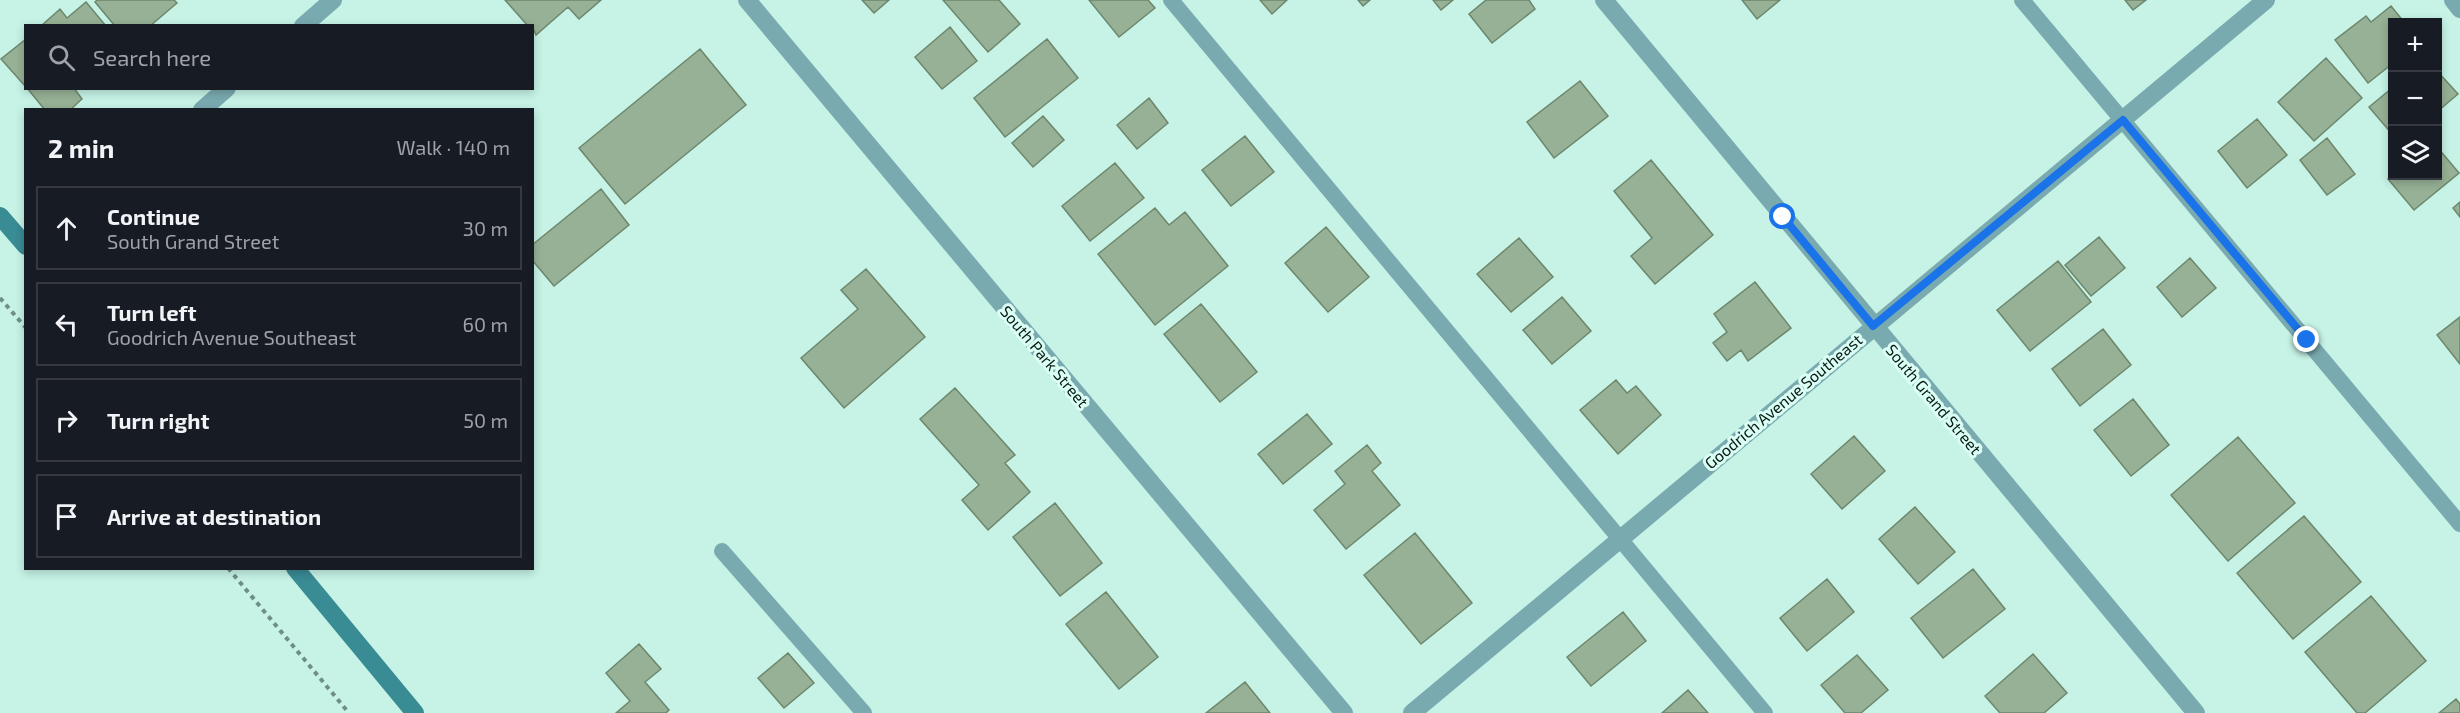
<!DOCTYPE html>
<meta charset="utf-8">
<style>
:root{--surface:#171b24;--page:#20242c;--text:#f1f3f6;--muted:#9ea1a6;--line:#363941}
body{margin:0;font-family:"Exo 2",sans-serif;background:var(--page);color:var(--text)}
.controls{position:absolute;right:18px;top:18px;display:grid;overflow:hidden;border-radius:0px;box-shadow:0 3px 9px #0003}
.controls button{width:54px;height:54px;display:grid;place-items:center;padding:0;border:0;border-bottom:2px solid var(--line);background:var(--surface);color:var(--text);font:30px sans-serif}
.stop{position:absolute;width:18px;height:18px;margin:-14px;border:4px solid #1a73e8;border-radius:50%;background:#fff}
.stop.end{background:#1a73e8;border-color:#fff;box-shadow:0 2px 6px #0008}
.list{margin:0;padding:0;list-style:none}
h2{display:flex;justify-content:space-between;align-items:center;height:78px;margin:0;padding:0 24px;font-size:26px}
h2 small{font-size:20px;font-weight:400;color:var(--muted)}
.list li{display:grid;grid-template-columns:39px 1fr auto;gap:18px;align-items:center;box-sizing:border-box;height:84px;margin:0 12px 12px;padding:0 12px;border:2px solid var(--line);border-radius:0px}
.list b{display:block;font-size:22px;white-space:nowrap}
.list p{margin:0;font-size:20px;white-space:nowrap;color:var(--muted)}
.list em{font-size:20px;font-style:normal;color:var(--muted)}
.icon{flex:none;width:33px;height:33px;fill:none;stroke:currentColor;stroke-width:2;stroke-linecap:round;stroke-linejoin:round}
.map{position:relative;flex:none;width:2460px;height:713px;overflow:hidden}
.search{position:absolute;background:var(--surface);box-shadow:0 3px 9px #0003;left:24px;top:24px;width:510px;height:66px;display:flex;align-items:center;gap:15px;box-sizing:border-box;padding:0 21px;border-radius:0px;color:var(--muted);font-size:22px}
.panel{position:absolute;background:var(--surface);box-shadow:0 3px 9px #0003;left:24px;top:108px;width:510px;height:462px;border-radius:0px}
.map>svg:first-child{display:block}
.building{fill:#96b196;stroke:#6d876d;stroke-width:1.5}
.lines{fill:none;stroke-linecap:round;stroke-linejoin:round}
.path{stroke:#6f8f86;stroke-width:4;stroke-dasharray:4.5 4.5;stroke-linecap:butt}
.lane{stroke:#79aab0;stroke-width:16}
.street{stroke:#79aab0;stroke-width:18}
.secondary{stroke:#398b94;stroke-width:18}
.route{stroke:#1a73e8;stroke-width:8}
.labels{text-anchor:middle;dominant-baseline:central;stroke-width:6;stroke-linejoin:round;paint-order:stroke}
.street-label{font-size:16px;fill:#091a16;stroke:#dbfef4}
</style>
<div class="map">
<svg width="2460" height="713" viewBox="0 0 2460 713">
<rect width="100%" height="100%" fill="#c6f3e6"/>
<!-- building -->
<path class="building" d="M97,0H174L177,3L150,26H115L95,2Z
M505,0H601L579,19L568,7L536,35L532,26H528Z
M862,0H889L874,13Z
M943,0H999L1020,24L988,52Z
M1089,0H1148L1155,8L1119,37Z
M1260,0H1287L1272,14Z
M1358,0H1370L1363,6Z
M1433,0H1453L1441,10Z
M1486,0H1529L1535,9L1492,43L1469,14Z
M1742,0H1780L1757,19Z
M2125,0H2146L2133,10Z
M86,2L106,26H41L60,9L67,18Z
M2391,6L2404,22H2392V64L2368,83L2335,40L2366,16L2371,22Z
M950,27L977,61L942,89L915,57Z
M26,39V87L1,59Z
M1047,39L1078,78L1005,137L974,98Z
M700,49L746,105L625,204L579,148Z
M2326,58L2362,98L2314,141L2278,102Z
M2438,72L2458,94L2438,111Z
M1580,81L1608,116L1554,158L1527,122Z
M27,88H74L82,99L70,110H45Z
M2392,88V134L2369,107Z
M1149,98L1168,123L1137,149L1117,125Z
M1043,116L1064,140L1033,167L1012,143Z
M2257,119L2287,155L2247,188L2218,151Z
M1245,136L1274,172L1231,206L1202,170Z
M2327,138L2355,174L2327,195L2300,160Z
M2438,148L2459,173L2414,210L2388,179L2393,176H2438Z
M1651,160L1713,235L1655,284L1631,256L1652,238L1614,191Z
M1115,163L1144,198L1090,241L1062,206Z
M601,189L629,225L554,286L532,260V245Z
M2460,202V217L2453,208Z
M1155,208L1169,225L1185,212L1228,266L1155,325L1098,254Z
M1326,227L1369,277L1328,312L1285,263Z
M2099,237L2125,268L2091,296L2065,265Z
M1519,238L1553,277L1511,312L1477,274Z
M2190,258L2216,288L2182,317L2157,287Z
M2058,261L2091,302L2030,351L1997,310Z
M866,269L925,337L844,408L801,358L858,309L841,290Z
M1755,282L1791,328L1748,361L1741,350L1727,361L1713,343L1727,332L1714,314Z
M1562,297L1591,331L1552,364L1523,330Z
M1201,304L1257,372L1220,402L1164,334Z
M2460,317V364L2437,335Z
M2103,329L2131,365L2080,406L2052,369Z
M1616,380L1627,393L1636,386L1661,415L1618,454L1580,410Z
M955,388L1015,455L1005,463L1030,492L988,530L962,500L979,485L920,419Z
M2133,399L2169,445L2131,476L2094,430Z
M1307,414L1332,444L1283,484L1258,454Z
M1854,436L1885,471L1842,509L1811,474Z
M2238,437L2295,503L2228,561L2171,495Z
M1367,445L1381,463L1372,471L1400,505L1346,549L1314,510L1345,484L1335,471Z
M1055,503L1102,563L1060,596L1013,537Z
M1915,507L1955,552L1918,584L1879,539Z
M2304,516L2361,582L2293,639L2237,573Z
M1415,533L1472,603L1421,644L1364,575Z
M1973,569L2005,609L1943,658L1911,618Z
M1827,579L1854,612L1807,651L1780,618Z
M1106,592L1158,657L1119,689L1066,624Z
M2371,596L2426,661L2365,713H2357L2305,652Z
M1623,612L1646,641L1591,686L1567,657Z
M639,644L661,669L645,682L669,710L666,713H616L630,701L606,673Z
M788,653L814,683L784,708L758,678Z
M2033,654L2067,693L2044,713H2000L1985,696Z
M1857,655L1888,690L1861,713H1845L1821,685Z
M1245,682L1270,713H1206Z
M1688,690L1708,713H1662Z
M2456,699L2460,704V713H2439Z"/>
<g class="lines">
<!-- path -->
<path class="path" d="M0,298L26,328
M228,568L349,713"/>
<!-- lane -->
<path class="lane" d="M1171,0L1765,713
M2022,0L2460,524
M722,551L864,713"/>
<!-- street -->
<path class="street" d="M747,0L1344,713
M1604,0L2196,713
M2453,0L2460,9
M303,26L333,0
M202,110L227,88
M1412,713L2266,0"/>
<!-- secondary -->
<path class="secondary" d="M0,216L26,246
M295,568L415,713"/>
</g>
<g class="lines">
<!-- route -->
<path class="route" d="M1783,217L1873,326L2123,120L2307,340"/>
</g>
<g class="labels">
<!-- street labels -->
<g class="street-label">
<text transform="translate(1045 356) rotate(50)">South Park Street</text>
<text transform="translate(1934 399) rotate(50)">South Grand Street</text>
<text transform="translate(1783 401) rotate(-40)">Goodrich Avenue Southeast</text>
</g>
</g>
</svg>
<div class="controls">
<button>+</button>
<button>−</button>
<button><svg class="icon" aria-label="layers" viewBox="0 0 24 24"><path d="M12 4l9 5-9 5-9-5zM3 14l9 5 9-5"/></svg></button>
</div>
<div class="stop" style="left:1783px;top:217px"></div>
<div class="stop end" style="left:2307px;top:340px"></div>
<div class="search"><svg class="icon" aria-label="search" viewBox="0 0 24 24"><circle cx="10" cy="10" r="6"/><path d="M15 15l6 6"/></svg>Search here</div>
<section class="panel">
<h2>2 min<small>Walk · 140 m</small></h2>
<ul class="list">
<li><svg class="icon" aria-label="ahead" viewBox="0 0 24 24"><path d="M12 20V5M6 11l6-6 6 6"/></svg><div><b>Continue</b><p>South Grand Street</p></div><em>30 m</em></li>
<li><svg class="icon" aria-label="left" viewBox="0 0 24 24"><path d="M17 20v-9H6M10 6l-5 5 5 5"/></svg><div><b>Turn left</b><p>Goodrich Avenue Southeast</p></div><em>60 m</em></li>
<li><svg class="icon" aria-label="right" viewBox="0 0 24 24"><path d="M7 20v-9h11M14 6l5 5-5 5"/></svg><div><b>Turn right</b></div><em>50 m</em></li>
<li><svg class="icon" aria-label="arrive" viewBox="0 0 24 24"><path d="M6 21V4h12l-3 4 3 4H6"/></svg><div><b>Arrive at destination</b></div></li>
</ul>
</section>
</div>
